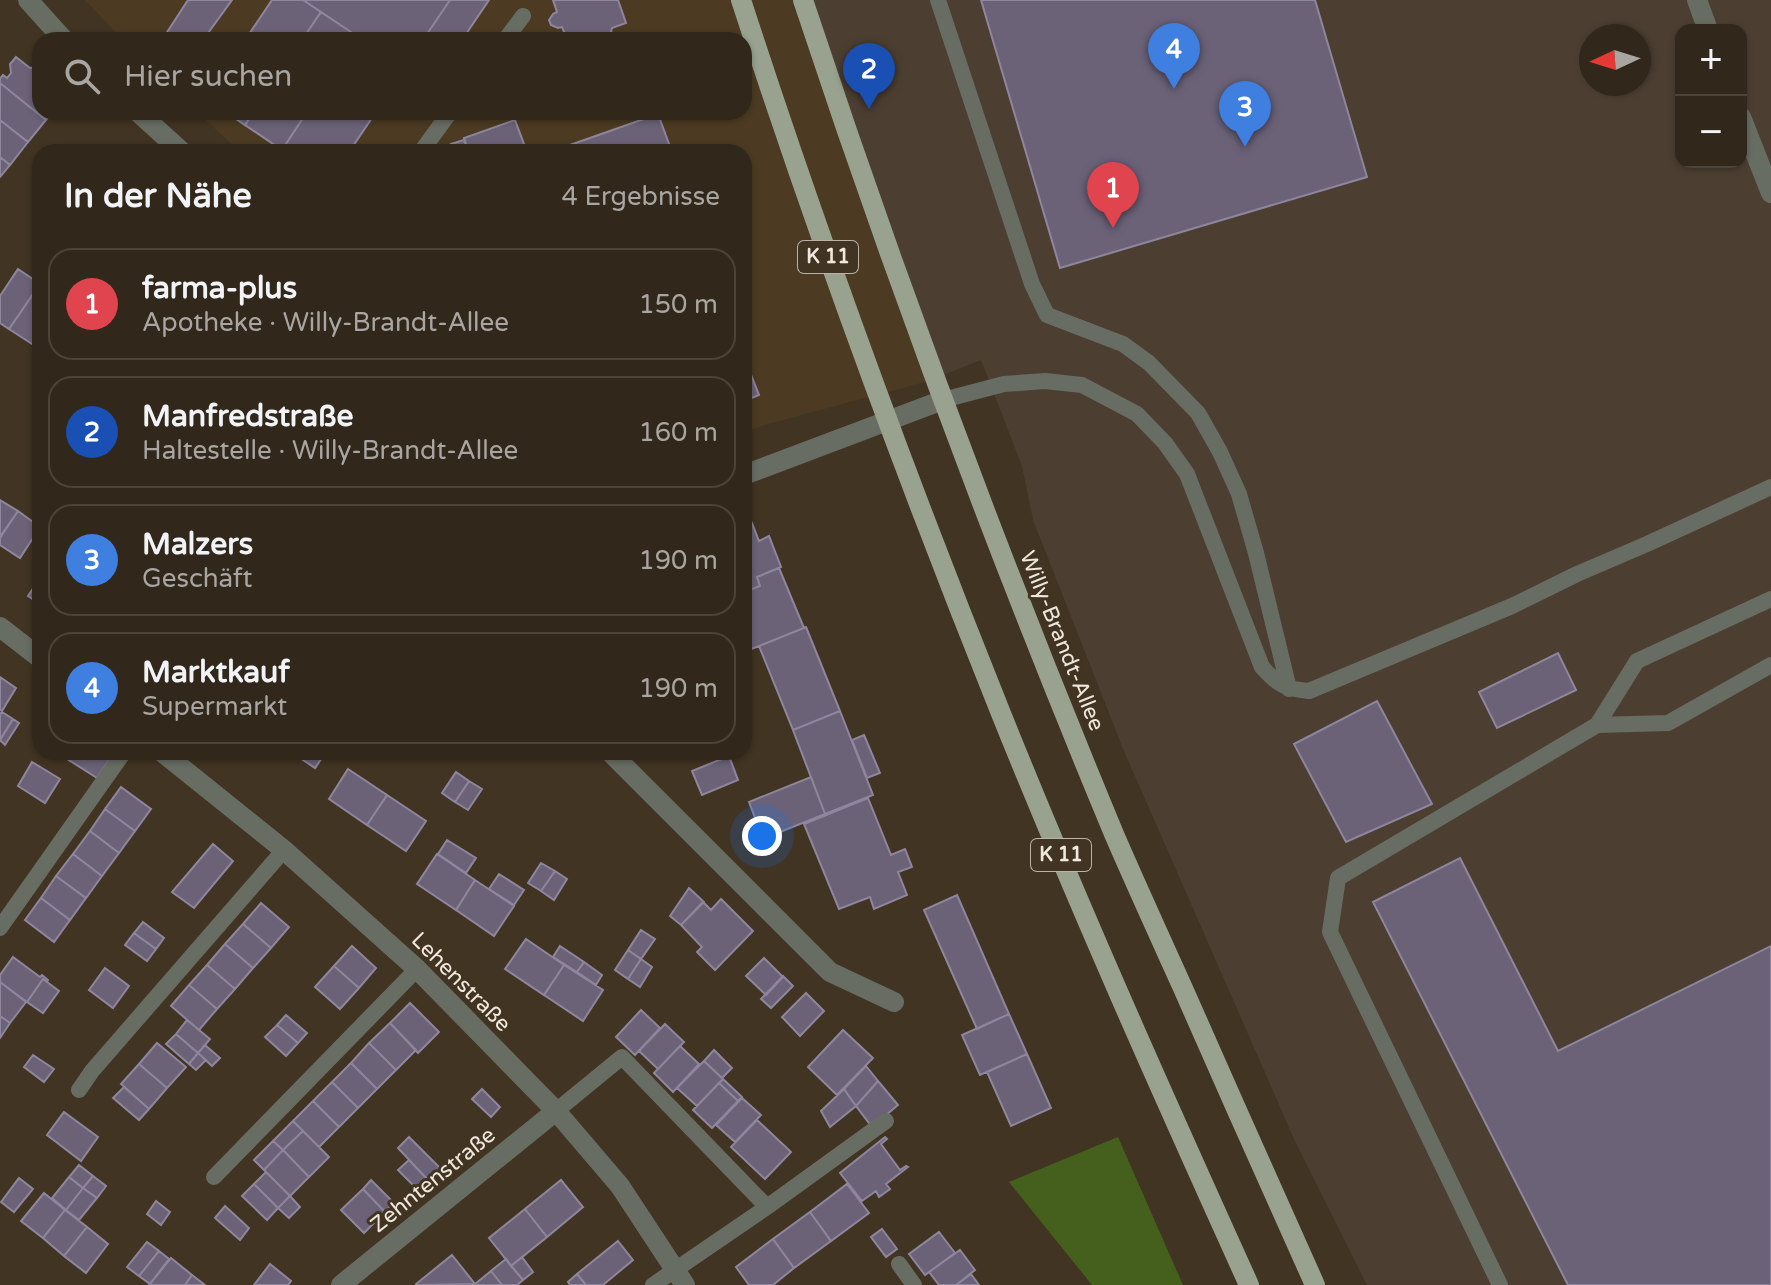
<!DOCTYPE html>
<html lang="de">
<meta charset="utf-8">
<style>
:root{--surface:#31271a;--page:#3d3327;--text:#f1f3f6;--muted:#a8a5a2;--line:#4c4439;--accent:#d93025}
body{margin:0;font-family:"Varela Round",sans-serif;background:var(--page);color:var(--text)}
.controls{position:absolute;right:24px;top:24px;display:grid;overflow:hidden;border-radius:16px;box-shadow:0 2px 6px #0004}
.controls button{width:72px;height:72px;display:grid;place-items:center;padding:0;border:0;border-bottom:2px solid var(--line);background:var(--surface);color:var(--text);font:40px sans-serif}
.compass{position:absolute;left:1579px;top:24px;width:72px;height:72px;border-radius:50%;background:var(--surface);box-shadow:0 2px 6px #0004;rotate:266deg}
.you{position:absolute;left:762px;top:836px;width:28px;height:28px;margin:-20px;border:6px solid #fff;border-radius:50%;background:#1a73e8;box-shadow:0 0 0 12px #1a73e833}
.badge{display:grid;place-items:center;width:52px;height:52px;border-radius:50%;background:var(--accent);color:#fff;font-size:26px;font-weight:700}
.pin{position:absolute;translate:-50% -66px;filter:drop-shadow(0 2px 4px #0008)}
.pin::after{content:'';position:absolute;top:42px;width:28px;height:24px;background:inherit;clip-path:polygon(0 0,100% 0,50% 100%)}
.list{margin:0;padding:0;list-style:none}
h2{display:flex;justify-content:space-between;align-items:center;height:104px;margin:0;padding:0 32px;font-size:34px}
h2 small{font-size:26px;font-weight:400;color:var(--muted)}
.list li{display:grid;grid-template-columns:52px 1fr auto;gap:24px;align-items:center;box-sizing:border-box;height:112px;margin:0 16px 16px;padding:0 16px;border:2px solid var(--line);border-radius:24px}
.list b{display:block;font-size:30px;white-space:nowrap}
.list p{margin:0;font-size:26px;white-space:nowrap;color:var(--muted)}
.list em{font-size:26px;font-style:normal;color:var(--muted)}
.icon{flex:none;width:44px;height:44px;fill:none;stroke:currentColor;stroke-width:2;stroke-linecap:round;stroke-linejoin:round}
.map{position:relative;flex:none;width:1771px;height:1285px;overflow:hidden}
.search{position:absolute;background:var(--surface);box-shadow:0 2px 6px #0004;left:32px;top:32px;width:720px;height:88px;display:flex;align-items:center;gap:20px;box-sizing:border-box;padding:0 28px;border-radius:24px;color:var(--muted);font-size:30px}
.panel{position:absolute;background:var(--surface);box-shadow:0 2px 6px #0004;left:32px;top:144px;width:720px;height:616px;border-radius:24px}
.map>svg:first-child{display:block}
.commercial{fill:#4c3f32;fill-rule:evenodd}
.built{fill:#4c3b22}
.green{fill:#44601c}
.building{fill:#6b6278;stroke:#8e869c;stroke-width:2}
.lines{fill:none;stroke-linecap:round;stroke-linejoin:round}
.service{stroke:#686d64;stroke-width:16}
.minor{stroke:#686d64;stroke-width:20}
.primary{stroke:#98a28f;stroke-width:20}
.labels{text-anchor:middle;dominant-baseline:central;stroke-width:6;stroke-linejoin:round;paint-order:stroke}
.shield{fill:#413422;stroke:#bcb2a5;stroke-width:2}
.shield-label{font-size:20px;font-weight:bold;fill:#f0e8dd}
.street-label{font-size:22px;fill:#f0e8dd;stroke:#413422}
</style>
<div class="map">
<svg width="1771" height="1285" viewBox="0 0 1771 1285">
<rect width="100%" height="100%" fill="#413422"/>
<!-- commercial -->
<path class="commercial" d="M796,0H1771V1285H1367L1295,1141L1124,751L1033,520L1022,466L981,360L925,382ZM1681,30H1741V162H1681ZM1591,36H1639V84H1591Z"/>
<!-- built -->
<path class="built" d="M85,0H796L925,382L768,424L744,432V152H240L197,112H744V40H123Z"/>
<!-- green -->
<path class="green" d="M1118,1137L1183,1285H1092L1009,1182Z"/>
<!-- building -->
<path class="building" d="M188,0H232L203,40H162Z
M272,0H303L321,12L302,40H245Z
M303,0H450L423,40H363Z
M450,0H489L462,40H423Z
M553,0H618L626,23L612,28L609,40L567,39L562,27L558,28L551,25L549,20L553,14L557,12Z
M981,0H1315L1367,177L1060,268Z
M321,12L357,36L355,40H302Z
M16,57L30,68L40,67V112H52L46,120L0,83V79L3,75L7,78L11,73L10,64Z
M0,83L46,120L28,142L0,120Z
M226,112H254L245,125Z
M254,112H307L282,150L245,125Z
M307,112H376L349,152H285L282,150Z
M658,114L672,152H550Z
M0,120L28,142L10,165L0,157Z
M515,120L527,152H469L464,138Z
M464,140L468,152H454L451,144Z
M0,157L10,165L0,177Z
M18,269L40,284L9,329L0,323V296Z
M40,284V333L32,344L9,329Z
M744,357L759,395L744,401Z
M0,500L18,511L0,537Z
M18,511L40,527L20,558L0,545V538Z
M752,523L759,541L769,536L781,567L757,577L760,586L744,592V526Z
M779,568L804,628L744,652V592L760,586L757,577Z
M40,578V604L28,596Z
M806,627L840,711L793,730L759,646Z
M1558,653L1576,690L1497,728L1479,692Z
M0,677L16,688L2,711L0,710Z
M1377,701L1432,804L1346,842L1294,744Z
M840,711L873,795L825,814L793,730Z
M2,712L13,719L0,740V714Z
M13,719L19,723L5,745L0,740Z
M864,735L880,773L867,778L852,740Z
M56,752H106L112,756L97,778Z
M291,752H326L315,768Z
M729,756L738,780L702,795L692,771Z
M32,762L60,779L45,803L18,786Z
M348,769L387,795L367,825L329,799Z
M456,772L469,781L455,802L442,793Z
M811,777L825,814L763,839L749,802Z
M469,781L482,789L468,810L455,802Z
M121,787L151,809L135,831L105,809Z
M387,795L426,821L406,851L367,825Z
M868,798L891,855L905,849L912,867L898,872L907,895L874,909L870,897L839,909L804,824Z
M105,809L135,831L119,853L90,831Z
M90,831L119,853L102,876L73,854Z
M447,840L476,858L466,873L438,854Z
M213,844L233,861L194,908L172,892Z
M73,854L102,876L86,898L56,876Z
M437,854L475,880L456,910L417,884Z
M1460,858L1558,1051L1771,946V1285H1568L1373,902Z
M541,863L555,871L541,891L528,883Z
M555,871L567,879L554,900L541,891Z
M499,874L524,890L514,905L489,889Z
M56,876L86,898L70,920L41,898Z
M475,880L514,906L494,936L456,910Z
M689,888L704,902L681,925L670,916Z
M957,895L1009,1014L977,1029L924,910Z
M41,898L70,920L54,942L25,920Z
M721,899L753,931L715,970L697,952L702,947L681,925L703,902L711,910Z
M261,903L289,927L271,948L243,924Z
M143,922L164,938L156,949L134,933Z
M243,924L271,948L253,968L225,944Z
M641,930L655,939L641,959L628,950Z
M134,933L156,949L147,961L125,945Z
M526,939L564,965L544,995L505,969Z
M225,944L253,968L235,989L207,965Z
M352,946L376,968L359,988L334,966Z
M560,946L584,962L577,972L553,957Z
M628,950L641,959L628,979L615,970Z
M13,957L40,977L42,975L48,980L47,982L43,979L27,1002L0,982V975Z
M764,958L783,977L766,995L746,976Z
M641,959L652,967L640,987L628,979Z
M584,962L602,975L596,985L577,972Z
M207,965L235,989L217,1009L189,985Z
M564,965L603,990L583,1021L544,995Z
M334,966L359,988L340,1009L315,987Z
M105,968L129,986L113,1008L89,990Z
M783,976L793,986L771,1008L761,999Z
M43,979L59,991L43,1013L27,1002Z
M0,982L26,1002L10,1023L0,1016Z
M189,985L217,1009L199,1030L171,1006Z
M806,993L824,1011L800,1036L782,1017Z
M410,1003L439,1032L418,1053L390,1023Z
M641,1010L660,1028L635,1055L616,1037Z
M1009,1014L1027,1054L980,1075L962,1035Z
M286,1015L307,1033L298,1043L277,1025Z
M0,1016L10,1023L0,1038Z
M187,1020L210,1039L198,1053L176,1034Z
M390,1023L416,1050L396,1070L369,1043Z
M665,1024L684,1042L658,1069L639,1051Z
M277,1025L298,1043L286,1056L265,1037Z
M843,1030L873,1058L837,1095L808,1067Z
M176,1034L198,1053L189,1064L166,1044Z
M157,1043L186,1067L167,1088L139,1064Z
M369,1043L396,1070L377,1089L351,1063Z
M205,1045L220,1058L212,1066L198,1053Z
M680,1046L699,1064L673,1092L654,1073Z
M714,1050L732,1068L722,1078L704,1061Z
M198,1053L206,1060L196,1070L189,1064Z
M1027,1054L1051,1108L1011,1126L987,1072Z
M33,1055L54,1069L44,1082L24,1067Z
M704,1061L723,1079L697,1106L677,1088Z
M351,1063L377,1089L358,1108L332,1082Z
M139,1064L167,1088L149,1109L121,1084Z
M866,1066L878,1081L856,1106L844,1089Z
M723,1079L742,1097L738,1101L719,1083Z
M878,1081L898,1105L872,1127L856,1106Z
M332,1082L358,1108L339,1127L313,1101Z
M719,1083L738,1101L712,1128L693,1110Z
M124,1087L149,1109L139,1120L113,1098Z
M482,1089L500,1107L491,1117L472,1099Z
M844,1089L856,1106L830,1127L821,1111Z
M742,1098L761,1115L735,1142L716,1125Z
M313,1101L339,1127L319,1147L293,1121Z
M64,1112L98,1137L81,1161L47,1135Z
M757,1120L791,1152L765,1179L731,1147Z
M293,1121L303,1131L283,1150L273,1141Z
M303,1131L329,1157L309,1177L283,1150Z
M409,1137L440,1168L428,1180L398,1148Z
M885,1137L887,1139L881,1144L900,1170L906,1166L908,1167L886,1184L890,1189L879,1197L876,1191L862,1201L840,1173Z
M273,1141L283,1150L264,1170L254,1160Z
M283,1150L309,1177L290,1196L264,1170Z
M409,1160L428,1180L418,1190L398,1170Z
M79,1165L93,1176L83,1188L69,1177Z
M266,1172L290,1196L278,1208L254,1184Z
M93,1176L106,1186L97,1198L83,1188Z
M69,1177L83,1188L66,1210L52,1198Z
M19,1178L33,1189L14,1212L1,1202Z
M371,1180L394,1203L385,1212L363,1189Z
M561,1180L583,1207L547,1237L525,1209Z
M254,1184L278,1208L267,1220L242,1196Z
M847,1184L869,1213L831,1241L810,1212Z
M83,1188L97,1198L79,1220L66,1210Z
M363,1189L385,1212L364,1233L341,1210Z
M44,1193L65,1210L43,1238L21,1221Z
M290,1196L300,1207L289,1218L278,1208Z
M156,1201L170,1212L161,1225L147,1214Z
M225,1206L249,1228L240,1240L215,1218Z
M525,1209L547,1237L511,1266L489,1238Z
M65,1210L87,1227L64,1256L43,1238Z
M810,1212L831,1241L794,1268L773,1239Z
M87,1227L108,1244L86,1273L64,1256Z
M882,1229L897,1249L886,1257L871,1237Z
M939,1232L955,1253L925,1275L909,1254Z
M773,1239L794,1268L773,1285H749L736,1267Z
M618,1241L633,1260L603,1285H586L577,1274Z
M147,1242L159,1251L139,1276L127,1267Z
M960,1250L975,1270L956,1285H939L929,1272Z
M159,1251L169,1259L150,1284L139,1276Z
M452,1255L475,1284L417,1285L416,1284Z
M522,1257L533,1272L523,1280L511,1266Z
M171,1258L192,1275L185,1285H149Z
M506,1259L523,1280L517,1285H502L491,1271Z
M270,1264L291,1281L288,1285H254Z
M491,1271L502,1285H476L475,1284Z
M577,1274L586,1285H570L568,1282Z
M971,1274L979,1285H956Z
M192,1275L205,1285H185Z"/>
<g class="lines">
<!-- service -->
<path class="service" d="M938,0L1032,284L1047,315L1123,344L1149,363L1198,413L1220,452L1239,494L1256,553L1289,689
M505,40L523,16
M421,152L450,112
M943,400L1004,384L1045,381L1082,385L1137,414L1165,443L1187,474L1262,667C1278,685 1285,689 1309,691L1512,606L1577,574L1647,544L1771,487
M1597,725L1668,723L1771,665
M0,928L124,752
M79,1090L92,1071L284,850
M556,1111L622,1057L767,1207
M214,1177L417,969
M899,1264L914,1285
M653,1285L767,1207L886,1121
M1500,1285L1330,932L1338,878L1597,725L1637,661L1771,599"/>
<!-- minor -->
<path class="minor" d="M28,0L64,40
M1697,0L1708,30
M138,112L182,152
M1741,117L1771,193
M744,475L943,400
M0,627L40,658
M162,752L284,850L417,969L556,1111L620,1186L685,1285
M610,752L830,972L894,1002
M341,1285L556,1111"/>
<!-- primary -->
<path class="primary" d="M741,0C819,240 906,477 1000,711C1078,905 1163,1095 1249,1285
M803,0C896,282 1000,560 1114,834C1136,885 1159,935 1182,986C1226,1086 1270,1185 1315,1285"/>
</g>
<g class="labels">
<!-- shield labels -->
<g class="shield">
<rect x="798" y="241" width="60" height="32" rx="6"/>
<rect x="1031" y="839" width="60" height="32" rx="6"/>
</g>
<g class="shield-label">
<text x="828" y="257">K 11</text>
<text x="1061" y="855">K 11</text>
</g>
<!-- street labels -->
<g class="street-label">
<text transform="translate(1062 641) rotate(68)">Willy-Brandt-Allee</text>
<text transform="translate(461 982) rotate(45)">Lehenstraße</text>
<text transform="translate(433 1180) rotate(-39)">Zehntenstraße</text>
</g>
</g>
</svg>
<div class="controls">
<button>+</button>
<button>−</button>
</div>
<svg class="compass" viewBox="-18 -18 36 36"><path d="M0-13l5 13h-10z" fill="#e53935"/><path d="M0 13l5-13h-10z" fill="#a8a5a2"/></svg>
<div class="you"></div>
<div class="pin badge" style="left:1113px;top:228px;background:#e0444e">1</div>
<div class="pin badge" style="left:869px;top:109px;background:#1a4fb4">2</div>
<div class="pin badge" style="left:1245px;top:147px;background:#3f7fe0">3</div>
<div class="pin badge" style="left:1174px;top:89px;background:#3f7fe0">4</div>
<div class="search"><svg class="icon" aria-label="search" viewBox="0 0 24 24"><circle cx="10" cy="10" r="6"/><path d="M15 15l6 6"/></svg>Hier suchen</div>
<section class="panel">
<h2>In der Nähe<small>4 Ergebnisse</small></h2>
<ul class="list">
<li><span class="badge" style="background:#e0444e">1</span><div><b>farma-plus</b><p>Apotheke · Willy-Brandt-Allee</p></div><em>150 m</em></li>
<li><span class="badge" style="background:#1a4fb4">2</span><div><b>Manfredstraße</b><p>Haltestelle · Willy-Brandt-Allee</p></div><em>160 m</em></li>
<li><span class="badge" style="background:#3f7fe0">3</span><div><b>Malzers</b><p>Geschäft</p></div><em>190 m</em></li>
<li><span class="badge" style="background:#3f7fe0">4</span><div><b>Marktkauf</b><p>Supermarkt</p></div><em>190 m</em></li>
</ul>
</section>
</div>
